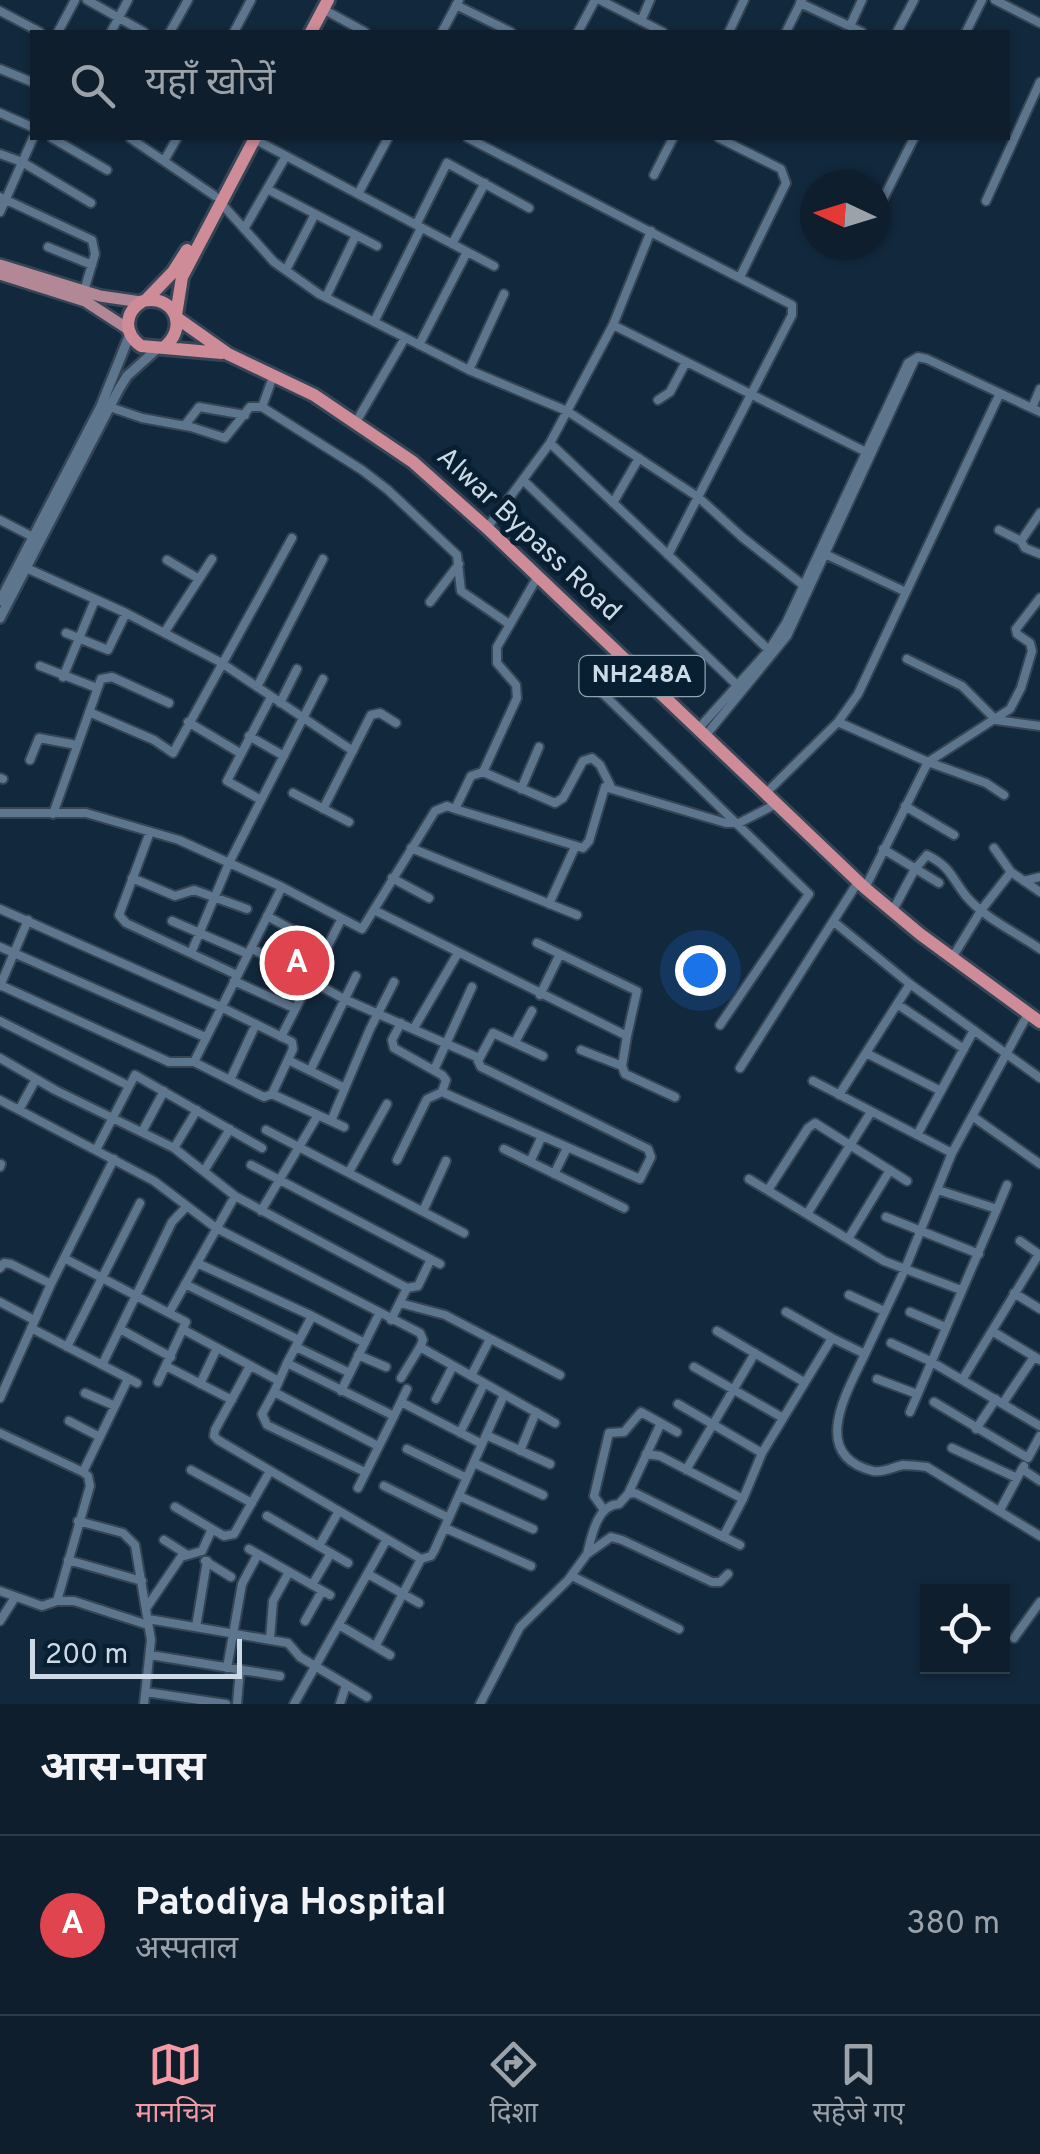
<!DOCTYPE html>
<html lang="hi">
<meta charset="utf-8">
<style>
:root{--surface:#0e1e2d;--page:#172735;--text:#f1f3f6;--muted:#9ba2aa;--line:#2e3c49;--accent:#f49aa4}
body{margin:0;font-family:Overpass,"Noto Sans Devanagari",sans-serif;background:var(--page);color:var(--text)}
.controls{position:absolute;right:30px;bottom:30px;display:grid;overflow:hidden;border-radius:0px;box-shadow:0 2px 8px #0004}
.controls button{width:90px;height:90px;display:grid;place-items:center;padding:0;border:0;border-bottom:2px solid var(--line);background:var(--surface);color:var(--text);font:50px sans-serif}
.compass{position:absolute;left:800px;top:170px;width:90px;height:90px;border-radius:50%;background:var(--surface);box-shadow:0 2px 8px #0004;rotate:274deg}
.scale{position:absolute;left:30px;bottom:25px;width:212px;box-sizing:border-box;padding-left:10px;border:5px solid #ccdae7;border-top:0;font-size:28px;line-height:35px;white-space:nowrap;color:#ccdae7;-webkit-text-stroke:8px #081f32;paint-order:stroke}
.you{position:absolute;left:700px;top:970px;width:35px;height:35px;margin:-25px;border:8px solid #fff;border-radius:50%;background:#1a73e8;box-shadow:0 0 0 15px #1a73e833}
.badge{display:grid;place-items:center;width:65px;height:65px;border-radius:50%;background:var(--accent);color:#fff;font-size:32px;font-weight:700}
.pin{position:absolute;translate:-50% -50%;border:5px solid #fff;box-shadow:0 2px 10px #0006}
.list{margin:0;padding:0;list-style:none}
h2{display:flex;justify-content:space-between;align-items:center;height:130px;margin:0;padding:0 40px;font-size:42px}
h2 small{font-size:32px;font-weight:400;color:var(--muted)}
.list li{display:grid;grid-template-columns:65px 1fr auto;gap:30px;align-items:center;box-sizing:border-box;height:180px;padding:0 40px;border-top:2px solid var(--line)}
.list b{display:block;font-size:38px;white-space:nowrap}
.list p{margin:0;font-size:32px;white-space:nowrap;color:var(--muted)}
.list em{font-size:32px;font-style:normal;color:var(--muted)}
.icon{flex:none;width:55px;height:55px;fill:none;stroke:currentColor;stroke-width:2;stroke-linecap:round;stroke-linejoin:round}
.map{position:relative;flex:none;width:1040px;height:1704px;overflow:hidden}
.search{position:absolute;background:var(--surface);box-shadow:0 2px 8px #0004;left:30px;right:30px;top:30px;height:110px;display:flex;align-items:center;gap:25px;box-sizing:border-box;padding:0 35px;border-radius:0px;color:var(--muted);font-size:38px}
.sheet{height:310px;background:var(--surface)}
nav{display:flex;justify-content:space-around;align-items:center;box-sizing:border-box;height:140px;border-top:2px solid var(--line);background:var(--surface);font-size:28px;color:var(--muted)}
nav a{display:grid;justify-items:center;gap:5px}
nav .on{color:var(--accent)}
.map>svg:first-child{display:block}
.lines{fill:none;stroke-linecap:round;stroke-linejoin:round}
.minor-casing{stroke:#354556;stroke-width:12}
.tertiary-casing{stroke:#354556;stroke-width:14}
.primary-casing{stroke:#354556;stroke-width:16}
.trunk-casing{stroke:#354556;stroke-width:18}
.minor{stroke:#5d768e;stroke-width:8}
.tertiary{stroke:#5d768e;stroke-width:9}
.primary{stroke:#b28796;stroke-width:11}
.trunk{stroke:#ce8c99;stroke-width:12}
.labels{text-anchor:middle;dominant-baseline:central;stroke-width:10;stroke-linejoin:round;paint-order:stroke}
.shield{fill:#081f32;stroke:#91a2b1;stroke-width:2.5}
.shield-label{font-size:25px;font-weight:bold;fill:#ccdae7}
.street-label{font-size:28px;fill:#ccdae7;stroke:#081f32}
</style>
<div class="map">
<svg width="1040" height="1704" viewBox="0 0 1040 1704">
<rect width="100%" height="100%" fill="#12283c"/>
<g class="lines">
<!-- minor casing -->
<g class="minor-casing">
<path id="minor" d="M87,0L144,32
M600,0L663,32
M995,0L1040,23
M800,3L862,32
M456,5L511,32
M323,9L365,32
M0,11L40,32
M641,21L650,0
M850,26L862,0
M58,32L75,0
M111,32L128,0
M170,32L188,0
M234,32L251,0
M442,32L459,0
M578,32L595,0
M729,32L744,0
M786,32L802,0
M897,32L914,0
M966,32L982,0
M0,69L32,82
M0,113L32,127
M52,138L107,170
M130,138L215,196
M468,138L792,305V315L668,555
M719,138L781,169L786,183L740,277
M254,139L494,266
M0,154L22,162L91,203
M164,161L177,138
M654,175L673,138
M267,189L377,246
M358,194L388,138
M0,197L92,240L95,254L84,291
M986,201L1040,82
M220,202L274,262L319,294L469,370L567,411L698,497L742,537L803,585
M877,211L914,138
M0,212L33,138
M416,225L447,163L529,208
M244,229L286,156
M452,244L485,183
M48,247L92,265
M286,270L315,214
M326,297L356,235
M374,322L421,228
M613,325L868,453
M419,345L467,252
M469,370L504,294
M274,374L262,407L362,470L388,490L457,555L461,591L509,624
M658,400L670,392L686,362
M110,407L142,418L191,427L225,438L250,407H262
M1032,408L1040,389
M356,422L405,338
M185,425L199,407L245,415
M550,443L772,653
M524,481L738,686
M613,503L639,458
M1040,513L1021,541L1025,548L1040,554
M0,520L35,538
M487,528L550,443L613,325L651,231
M999,530L1021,541
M825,554L906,592
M167,560L199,579
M24,567L126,613L220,662L353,751
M430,602L459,564
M66,633L108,650L126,613
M164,633L212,559
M907,659L962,686L996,720L1040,726
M40,666L97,688
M63,677L95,600
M591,682L809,894L720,1025
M257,687L323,559
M280,703L297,669
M89,712L154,740L173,753L292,538
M188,722L240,753
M838,722L928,762L986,783L1004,795
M699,728L769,650L786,623L908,363L918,357L927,359L1040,412
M706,735L787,636L915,359
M249,736L284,756
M30,760L39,738L77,745
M483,772L555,803L563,798L583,761L592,758L600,765L610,785
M0,778L3,779
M521,789L539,747
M293,793L349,822
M766,793L838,722L858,694L1000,393
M261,800L227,781L271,697
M905,806L954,835
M323,809L371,715L380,713L396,723
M455,809L583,848L589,841L605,787L726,823H739L776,804
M0,813H86L179,840L282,887L362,929L435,811L447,806L455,809L471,776L483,772L517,698L516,685L497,663V647L538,576
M53,814L101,679L112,677L169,703
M150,832L119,915L126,923L237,975
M411,848L577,915
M994,848L1011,872L1040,892
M883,849L939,883
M132,878L175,896L194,890L247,909
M392,878L429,898
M1024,881L1040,877
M865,888L928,762L1010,709L1021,688L1032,651L1030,643L1017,634L1016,629L1040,598
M549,904L575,847
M0,909L221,1007L292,1042L293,1049L272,1094L264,1097L194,1062H169L0,985
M374,910L627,1036L622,1066L625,1074L675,1097
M892,912L915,869L927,855C951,867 951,877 966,896C984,918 1017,933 1040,949
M267,916L326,948
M172,921L248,954
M834,922L910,984L1040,1078
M537,943L560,954
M0,947L205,1037
M251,948L344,999L479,1058
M191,953L229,863L323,679
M952,958L982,909L1011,872
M234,981L294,1008
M0,986L28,920
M540,995L560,954L637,991L627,1036
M897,1004L964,1049
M0,1021L129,1086
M401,1023L392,1040L394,1048L442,1075L446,1080L442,1092L640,1179L651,1157L648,1149L481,1067L478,1061L493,1033L543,1056
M414,1028L458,953
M281,1037L341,920
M515,1042L532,1011
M581,1050L622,1066
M866,1053L941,1091
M0,1058L55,1090L174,1148L235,1196L407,1288L418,1286L431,1259
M288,1060L345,1088L370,1029L394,982
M194,1062L282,887
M740,1068L858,882
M434,1070L472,987
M310,1071L356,976
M230,1080L256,1024
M813,1081L952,1153
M272,1094L344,1127
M839,1095L910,984
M0,1100L154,1181L216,1228L420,1333L423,1340L420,1347L555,1423
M19,1110L36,1079
M972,1116L1040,1164
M331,1121L345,1088
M266,1130L464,1233
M142,1132L164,1091
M917,1135L974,1030
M174,1148L197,1110
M504,1149L624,1208
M96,1150L135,1075L262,1148
M397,1160L427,1099L442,1092
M530,1162L542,1136
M251,1165L440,1264
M0,1167L1,1164
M204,1171L230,1129
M349,1172L387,1104
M554,1174L567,1148
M749,1179L884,1261L961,1290
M768,1190L808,1128L815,1123L907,1181
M997,1209L1007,1185
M261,1211L318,1115
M423,1211L446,1161
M807,1214L871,1112
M886,1217L979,1254
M848,1239L890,1170
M1020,1241L1040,1255
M64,1258L186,1322L158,1382
M197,1263L312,1316
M0,1268L4,1263L11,1264L51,1284
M185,1284L299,1340
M1014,1293L1040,1309
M849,1295L884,1311
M0,1302L34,1320
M400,1303L445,1315L560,1375
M786,1312L832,1338
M910,1312L945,1327
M169,1313L235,1196
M391,1320L407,1288
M31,1328L137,1383
M120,1329L171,1357
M184,1330L279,1381L274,1392L378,1446
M717,1331L804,1382
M992,1331L1040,1360
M891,1343L930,1361L1040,1426
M67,1347L140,1203
M296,1347L350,1373
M865,1354C848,1390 808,1455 873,1471C883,1473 893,1467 903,1465C911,1465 919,1466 927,1467L1040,1536
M358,1355L386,1367
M287,1363L312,1316L365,1343
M102,1365L172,1222L187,1206
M166,1366L232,1400
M250,1366L215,1430L214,1436L218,1440L421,1559L376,1645
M694,1367L783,1418
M471,1376L490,1339
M401,1378L420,1347
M877,1379L917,1394
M962,1380L1039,1254
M279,1381L287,1363L394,1416L358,1488
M200,1384L217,1348
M341,1391L379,1314
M274,1392L262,1414L267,1425L365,1472
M85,1393L115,1406
M0,1398L51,1284L114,1159
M436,1399L453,1366
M401,1402L482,1444
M934,1402L1028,1458L1040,1436
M1003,1403L1034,1357
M678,1404L762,1453
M910,1412L997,1209L938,1190
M394,1416L407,1389
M69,1421L100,1437
M976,1429L996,1399
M0,1433L83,1472
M460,1433L484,1384
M486,1435L550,1464
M952,1448L1017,1478
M407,1449L467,1478
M520,1451L536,1412
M646,1454L660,1456L743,1499
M474,1463L543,1495
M1024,1466L1022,1469L1040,1481
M191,1470L252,1503
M686,1470L755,1353
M384,1486L449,1518
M628,1494L661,1423
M459,1496L533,1529
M175,1507L212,1529
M604,1510L594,1496L609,1433L624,1432L641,1412L677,1432
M1000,1510L1022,1469
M267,1516L348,1563
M78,1521L123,1533L135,1545L151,1640L144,1704
M445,1528L531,1566
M723,1537L743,1499L762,1453L832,1338L865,1354L905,1269L952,1153L1028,1014
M164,1540L186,1554
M319,1546L339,1511
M249,1549L330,1595
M587,1554C592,1535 597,1505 619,1504L628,1494L635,1493L740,1545
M421,1559L431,1556L434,1551L504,1395
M68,1560L142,1581
M205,1561L231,1577
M368,1574L419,1603
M572,1576L679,1629
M312,1585L331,1553
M0,1591L42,1606L57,1601H74L148,1625
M57,1601L90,1486L88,1476L83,1472L128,1379
M147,1607L181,1557L202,1551L212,1529L224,1536L234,1534L270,1471
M148,1619L288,1643L300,1657L367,1697
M0,1621L14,1599
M305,1621L322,1591
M339,1625L390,1655
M196,1627L207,1561
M1014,1638L1040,1602
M270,1639L273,1601L289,1572
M150,1655L280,1676
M227,1668L242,1584L258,1554
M146,1692L226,1704
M237,1704L240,1669
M294,1704L387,1539
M340,1704L346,1685
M480,1704L520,1627L568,1580L587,1554L611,1537L622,1540L712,1582H720L728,1574"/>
</g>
<!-- tertiary casing -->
<g class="tertiary-casing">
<path id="tertiary" d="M0,601L101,406L130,334
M0,618L119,389L127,376L157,349"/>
</g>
<!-- primary casing -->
<g class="primary-casing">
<path id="primary" d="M0,265L100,296L141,302
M0,274L85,301L128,329"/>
</g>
<!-- trunk casing -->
<g class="trunk-casing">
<path id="trunk" d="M311,32L328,0
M146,300L173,272L187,250
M176,315L182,277L255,138
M177,318L228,354L314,395L413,462L487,528L865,888L920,934L1040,1022
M163,348C189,329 175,294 143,301C124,312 123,333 141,346L222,353"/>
</g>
<!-- minor -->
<use href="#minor" class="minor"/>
<!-- tertiary -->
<use href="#tertiary" class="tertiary"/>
<!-- primary -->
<use href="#primary" class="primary"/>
<!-- trunk -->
<use href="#trunk" class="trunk"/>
</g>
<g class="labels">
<!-- shield labels -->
<rect class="shield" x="579.5" y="656" width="125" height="40" rx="8"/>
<g class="shield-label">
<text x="642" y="676">NH248A</text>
</g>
<!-- street labels -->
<g class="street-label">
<text transform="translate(528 535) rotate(43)">Alwar Bypass Road</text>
</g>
</g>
</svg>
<div class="controls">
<button><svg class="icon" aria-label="locate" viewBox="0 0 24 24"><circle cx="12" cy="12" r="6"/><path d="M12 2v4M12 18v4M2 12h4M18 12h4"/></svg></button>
</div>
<svg class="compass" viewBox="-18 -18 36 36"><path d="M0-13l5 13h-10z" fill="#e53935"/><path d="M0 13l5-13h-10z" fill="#9ba2aa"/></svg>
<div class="scale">200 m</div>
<div class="you"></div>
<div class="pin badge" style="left:297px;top:963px;background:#e0444e">A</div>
<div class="search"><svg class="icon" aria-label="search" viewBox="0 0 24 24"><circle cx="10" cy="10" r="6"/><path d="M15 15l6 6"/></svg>यहाँ खोजें</div>
</div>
<section class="sheet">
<h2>आस-पास<small></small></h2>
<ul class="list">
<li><span class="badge" style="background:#e0444e">A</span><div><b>Patodiya Hospital</b><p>अस्पताल</p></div><em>380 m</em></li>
</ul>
</section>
<nav>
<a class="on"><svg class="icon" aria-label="map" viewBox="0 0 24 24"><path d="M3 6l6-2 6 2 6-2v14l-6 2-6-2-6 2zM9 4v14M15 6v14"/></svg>मानचित्र</a>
<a><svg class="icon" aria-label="directions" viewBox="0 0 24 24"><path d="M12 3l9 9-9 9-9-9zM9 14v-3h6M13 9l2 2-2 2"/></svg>दिशा</a>
<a><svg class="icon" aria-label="saved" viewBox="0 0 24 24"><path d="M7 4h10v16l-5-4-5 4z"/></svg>सहेजे गए</a>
</nav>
